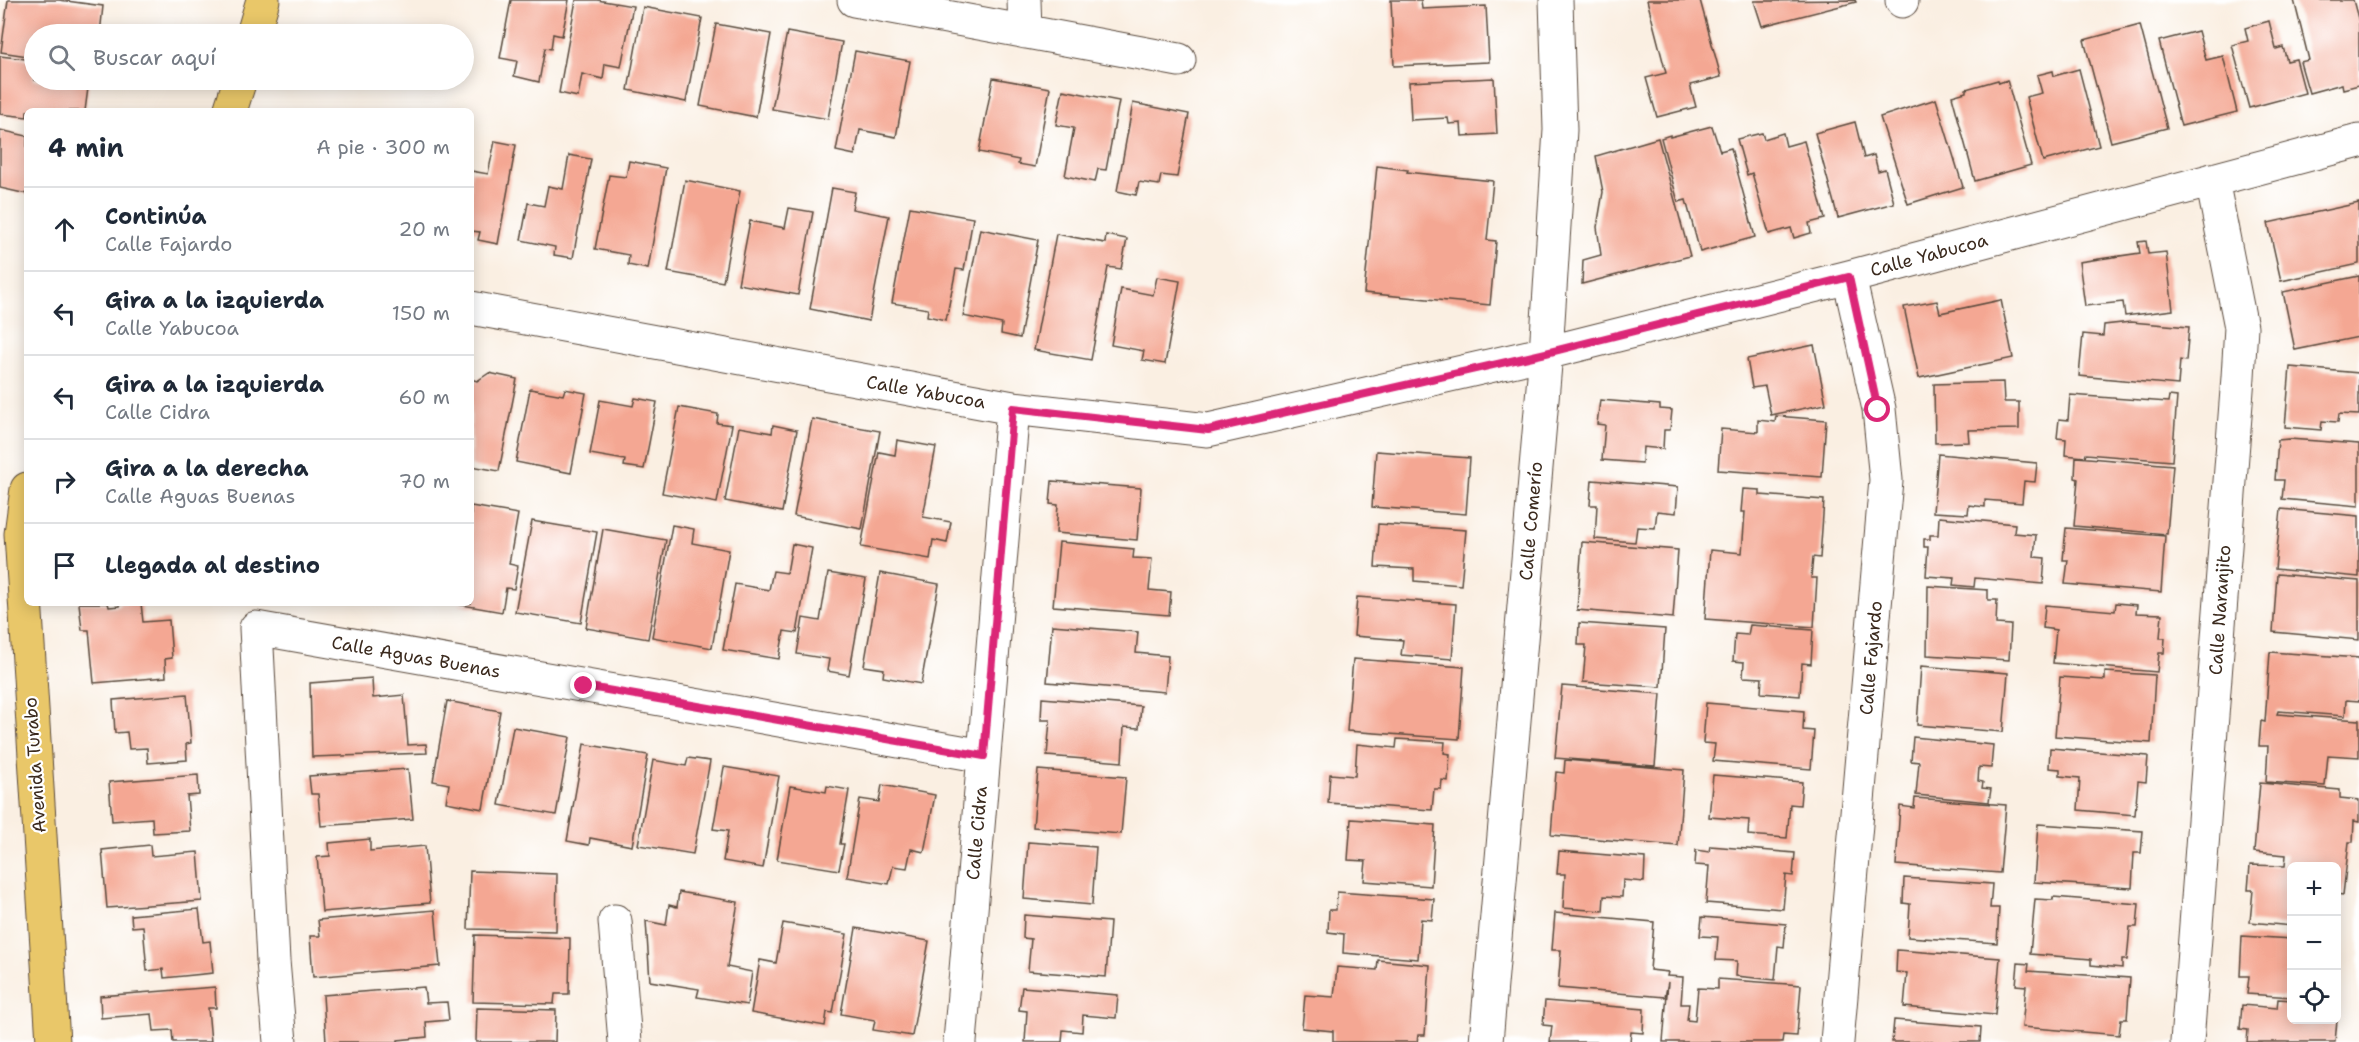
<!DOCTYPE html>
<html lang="es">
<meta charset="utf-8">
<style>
:root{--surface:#fff;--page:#f2f2f3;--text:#1f2937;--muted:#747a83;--line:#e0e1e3}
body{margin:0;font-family:"Shantell Sans",sans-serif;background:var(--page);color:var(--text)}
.controls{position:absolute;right:18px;bottom:18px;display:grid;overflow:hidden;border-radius:9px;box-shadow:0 3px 15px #0003}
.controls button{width:54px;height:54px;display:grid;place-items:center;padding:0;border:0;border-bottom:2px solid var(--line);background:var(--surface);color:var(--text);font:30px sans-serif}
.stop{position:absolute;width:18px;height:18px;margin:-14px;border:4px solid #db2777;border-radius:50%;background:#fff}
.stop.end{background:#db2777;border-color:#fff;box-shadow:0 2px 6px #0008}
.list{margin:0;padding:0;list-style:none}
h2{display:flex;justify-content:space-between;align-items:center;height:78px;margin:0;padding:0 24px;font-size:26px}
h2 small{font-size:20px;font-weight:400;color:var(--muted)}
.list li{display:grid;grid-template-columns:39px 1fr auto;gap:18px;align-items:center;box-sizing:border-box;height:84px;padding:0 24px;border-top:2px solid var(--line)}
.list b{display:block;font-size:22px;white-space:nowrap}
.list p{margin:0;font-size:20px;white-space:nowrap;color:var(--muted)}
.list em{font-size:20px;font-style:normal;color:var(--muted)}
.icon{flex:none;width:33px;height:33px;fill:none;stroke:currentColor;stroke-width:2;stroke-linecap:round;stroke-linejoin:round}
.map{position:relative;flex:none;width:2359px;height:1042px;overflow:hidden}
.search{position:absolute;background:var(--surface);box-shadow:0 3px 15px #0003;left:24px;top:24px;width:450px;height:66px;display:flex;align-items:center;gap:15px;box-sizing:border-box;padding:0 21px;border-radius:33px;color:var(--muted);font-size:22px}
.panel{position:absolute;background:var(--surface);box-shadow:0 3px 15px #0003;left:24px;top:108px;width:450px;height:498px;border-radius:9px}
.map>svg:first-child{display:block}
.building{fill:#f4a793}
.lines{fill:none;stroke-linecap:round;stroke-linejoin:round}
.minor-casing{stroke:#58483b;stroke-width:35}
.major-casing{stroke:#58483b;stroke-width:35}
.minor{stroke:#fff;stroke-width:33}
.major{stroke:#e9c769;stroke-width:33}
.route{stroke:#db2777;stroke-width:8}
.labels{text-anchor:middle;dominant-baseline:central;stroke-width:4.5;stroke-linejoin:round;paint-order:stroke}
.street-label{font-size:18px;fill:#3b2a1e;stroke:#fff}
</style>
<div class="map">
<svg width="2359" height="1042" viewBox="0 0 2359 1042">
<rect width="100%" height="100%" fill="#fff"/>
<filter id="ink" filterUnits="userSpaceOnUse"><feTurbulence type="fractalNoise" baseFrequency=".0167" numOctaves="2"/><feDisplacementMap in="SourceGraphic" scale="12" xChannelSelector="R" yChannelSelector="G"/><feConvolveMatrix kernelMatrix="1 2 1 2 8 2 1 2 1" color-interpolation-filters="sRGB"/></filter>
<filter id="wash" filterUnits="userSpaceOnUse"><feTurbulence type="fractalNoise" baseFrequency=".008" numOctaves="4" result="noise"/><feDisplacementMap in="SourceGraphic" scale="24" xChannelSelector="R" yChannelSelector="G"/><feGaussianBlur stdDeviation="1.35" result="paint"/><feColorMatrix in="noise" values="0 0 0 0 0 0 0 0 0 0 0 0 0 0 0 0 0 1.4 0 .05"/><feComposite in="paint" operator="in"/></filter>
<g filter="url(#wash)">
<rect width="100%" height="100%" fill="#faefe2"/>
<g id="blocks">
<!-- building -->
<path class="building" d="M8,0H59L103,6L100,34H34V57L1,52Z
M511,0H569L562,36L553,34L551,49L545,48L539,82L514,76L517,61L500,58Z
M576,0H597L633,6L621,67L605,64L603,79L582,74L578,97L559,93Z
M1391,0H1421L1422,9L1486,6L1489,62L1394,66Z
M1647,0H1700L1721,77L1690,85L1696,107L1657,117L1646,78L1666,73Z
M1855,0L1856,2L1762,26L1754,1Z
M2294,0H2353L2359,22V85L2343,89L2342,84L2309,93L2300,62L2309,60Z
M643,7L702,18L686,102L628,90Z
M2269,21L2276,49L2283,47L2287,61L2296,59L2305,93L2249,108L2232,45L2248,41L2245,28Z
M716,24L771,34L756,117L700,106Z
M2140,25L2167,128L2111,142L2084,40Z
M2198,31L2206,60L2223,56L2237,112L2181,126L2159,41Z
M787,32L842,42L828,119L772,109Z
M855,51L910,61L896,137L860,130L855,155L836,151Z
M0,56L34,60V80H89L85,111H27V117L0,114Z
M2079,69L2099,146L2043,161L2026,97L2042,93L2037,75L2053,71L2054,76Z
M993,78L1050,88L1035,167L1018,164L1019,160L979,152Z
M1494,78L1497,134L1462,136L1461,123L1449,124L1448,118L1411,120L1409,82Z
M1998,80L1999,83L2007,80L2031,165L1975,181L1952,96L1966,92V89Z
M1063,90L1119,101L1106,170L1098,169L1095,182L1065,176L1074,128L1056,125Z
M1936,99L1963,187L1908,204L1880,117Z
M1133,103L1189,114L1177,177L1161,175L1159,185L1139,182L1136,195L1117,191Z
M1855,122L1864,158L1874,155L1878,171L1885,169L1894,203L1838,218L1815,133Z
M1712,126L1720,151L1731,148L1755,237L1700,252L1686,200L1678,202L1661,138L1670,135V137Z
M0,130L27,136V194L0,188Z
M1762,133L1764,139L1783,133L1786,146L1804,141L1825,219L1809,223L1811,233L1794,238L1791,228L1769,234L1752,173L1747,175L1737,139Z
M1658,138L1690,256L1582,284L1583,260L1601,255L1597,227L1603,192L1596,156Z
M495,141L516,145L498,244L478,240L480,232L471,231V171L488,174Z
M569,155L591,159L573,258L554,255L555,247L521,240L528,203L544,206L548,186L563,189Z
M629,161L666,168L648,269L628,265L629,255L595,249L609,175L626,177Z
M1377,166L1408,170L1407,172L1493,181L1487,240L1496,241L1490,305L1364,293Z
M685,180L740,191L723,282L668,272Z
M832,188L855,192L852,209L889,216L869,321L810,309Z
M2359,203V264L2281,281L2268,223Z
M910,207L973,218L964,270L956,269L946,320L927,316L928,309L892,303Z
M789,208L813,212L798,295L738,284L750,221L785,228Z
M980,229L1038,240L1020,338L1001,334L1002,324L963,316Z
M1056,234L1105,243L1106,235L1127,239L1121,269L1108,267L1091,360L1034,350Z
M2146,241L2148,254L2166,252L2173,310L2125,316L2123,302L2085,306L2079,262L2140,253L2138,242Z
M2359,276V337L2295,350L2283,292Z
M1157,277L1180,281L1165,364L1142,360L1144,351L1111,345L1121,289L1153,295Z
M2001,300L2013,358L1919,378L1904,307L1937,301L1940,313Z
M2131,322L2189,327L2186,361L2180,360L2178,385L2079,376L2083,334L2103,336L2104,325Z
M1814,345L1826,404L1771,415L1765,386L1752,388L1747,359Z
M2290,367L2359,373V415L2339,414L2338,422L2322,421L2321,430L2285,427Z
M489,373L517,379L499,471L471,466V379L477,381Z
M2003,382L2004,402H2019V429L1968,430L1969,442L1935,443L1934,384Z
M530,389L563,395L565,389L586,393L571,473L516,462Z
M2070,395L2168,402L2169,396L2177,397L2172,461L2086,454L2085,457L2065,455L2066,439L2057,438L2059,419L2068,420Z
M635,398L657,402L644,469L624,466L625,460L590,454L600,400L633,406Z
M1600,400L1660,405V409L1672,410L1670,430H1664L1663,449L1643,447L1642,463L1602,460L1605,425L1597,424Z
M679,407L718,414L717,423L732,425L717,503L662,493Z
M1776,416L1826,420L1822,477L1718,470L1721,429L1758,432V420L1775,422Z
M812,419L880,431L862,529L794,516Z
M773,425L797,430L782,512L725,501L739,427L772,433Z
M2289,439L2359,444V506L2282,499L2284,480H2275L2278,440Z
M897,440L936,447L923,517L951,522L947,543L933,540L930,559L861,547L879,452L895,455Z
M1376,451L1470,458L1466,514L1372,507Z
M1938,454L2037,463L2035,482L2024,481L2022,503L1985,500V507L1969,505L1968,514L1933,512Z
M2076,457L2173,465L2167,534L2074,526L2078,479L2075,478Z
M1592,480L1678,487L1676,513L1657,511L1655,528L1637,527L1635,542L1595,539L1597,505H1590Z
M1052,481L1141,488L1137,540L1056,533L1058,505L1050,504Z
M1743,489L1760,490V495L1824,500L1820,558L1813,557L1811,578H1817L1814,627L1705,619L1710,550L1742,553L1745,512H1741Z
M471,506L518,514L509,564L518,566L514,589L506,588L502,612L457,604L471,603Z
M2281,509L2359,516V577L2275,569Z
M1939,517L2015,524L2014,533L2036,535L2034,557L2045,558L2043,584L1975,578L1974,587L1953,585L1954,578L1926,576L1928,547H1924V539H1930V535H1938Z
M532,521L597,532L581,623L515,612Z
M1378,524L1466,530L1461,585L1414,581V569L1375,567Z
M672,525L694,529L692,543L729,550L712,648L652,637Z
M2066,528L2165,536L2161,592L2065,584L2068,560H2063Z
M603,529L666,540L648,639L586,628Z
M1059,542L1134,549L1133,558L1152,559L1149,590L1171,592L1169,615L1053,606Z
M1582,542L1678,550L1673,618L1577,610Z
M792,544L812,548L797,633L784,631L779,659L723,650L735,584L769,590L773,571L787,573Z
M828,573L866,579L849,675L827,671L829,659L797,654L803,618L820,621Z
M880,573L939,584L921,684L883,677L884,669L864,666Z
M2277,574L2359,581V640L2273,632Z
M1928,586L1988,590V600H1997L1996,624L2011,625L2009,660L1927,655Z
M1357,597L1456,604L1452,659L1401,655L1403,640L1354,636Z
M79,603H108L109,607L120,606V603H141L143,622L169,620L172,658L165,659L166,677L94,683L89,630H82Z
M2116,603L2137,605L2136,613L2162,614L2160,638H2165L2164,653H2159L2157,672L2053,663L2056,630L2043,628L2045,605L2115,611Z
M1579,623L1665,629L1661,687L1583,682L1586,645H1578Z
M1052,625L1138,632L1136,653L1168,656L1165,692L1047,682Z
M1750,625L1813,630L1811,664L1802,663L1800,696L1761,693L1762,678L1743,677L1744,662L1733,661L1735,634L1748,635Z
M2270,652L2359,658V701L2346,700L2345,716L2278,711L2277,714L2359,720V757L2328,755L2325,786L2266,782L2268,746H2259L2261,721L2265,722Z
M1353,659L1464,667L1459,739L1347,731Z
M1921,666L2008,673L2003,732L1917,725Z
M2105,672L2155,675L2151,743L2055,736L2060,677L2105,680Z
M372,678L373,698L404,695L408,745L426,744L427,753L312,757L310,683Z
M1562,686L1661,694L1655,766L1555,758Z
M187,694L191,743L186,744L187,760L148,763L147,748L129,749L127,732L115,733L113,700Z
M1042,698L1141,706L1139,728L1124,727L1122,762L1047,756L1050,720H1041Z
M447,701L500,711L483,809L446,802L449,784L433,781Z
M1706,703L1804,711L1803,730L1814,731L1811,769L1713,761L1715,744L1703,743Z
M513,727L570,737L556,815L499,805Z
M1913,737L1993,745L1991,768L1979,767L1978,781L1983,782L1982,788L1991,789L1989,802L1916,795L1919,762L1911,761Z
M1397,739L1445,742L1444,753L1450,754L1448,781L1442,780L1441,789H1434L1432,810L1328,803L1330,774L1355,776L1357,744L1396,748Z
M584,744L648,755L632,846L590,838L589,845L567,841Z
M2050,748L2148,756L2146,782L2138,781L2135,815L2078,810L2080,778L2060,776V769L2049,768Z
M688,758L710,761L693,854L638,845L653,760L686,766Z
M1565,760L1684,770L1678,846L1551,835L1556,772L1564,773Z
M724,767L779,776L763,868L723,861L728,831L713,829Z
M408,769L413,819L321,826L318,794H311L309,776Z
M1038,770L1126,777L1121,834L1033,827Z
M198,775L199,795L187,796L190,831L153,833L152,818L112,821L109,782Z
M1713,775L1802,782L1800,805L1790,804L1787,838L1748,835L1749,820L1709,817Z
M2260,783L2340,790V798L2359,800V822L2354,821L2353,842H2349L2343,895L2336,894V866H2292V926L2250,922L2253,890H2248L2250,865L2285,866L2286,855L2254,852Z
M882,785L935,795L924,852L911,849L907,868L893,866L889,884L847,877L860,799L879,802Z
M790,786L826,792L827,786L849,790L840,844H844L839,870L777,860Z
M1915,798L2006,805L2000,873L1896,865L1900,806L1914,808Z
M1351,819L1435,825L1431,886L1364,881L1366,861L1348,860Z
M2038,824L2143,831L2141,853H2134L2132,888L2034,882Z
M370,839V851L425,846L430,903L322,912L317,857L330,856L329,843Z
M1028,842L1096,847L1092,905L1024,899Z
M150,845L151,856L198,852L202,901L107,908L102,850Z
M1710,846L1795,853L1793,876L1786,875L1783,909L1706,903L1709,866L1695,865L1696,850L1709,852Z
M1559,851L1645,858L1644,882L1623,880L1622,897L1604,896L1603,911L1563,908L1565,874H1557Z
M470,871L557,874L556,931L468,929Z
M1904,878L1992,884L1990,908H1999L1997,943L1908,937L1910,904L1903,903Z
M679,892L738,902L727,967L752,972L747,1005L697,997L699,989L650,981L646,921L666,925L669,905L677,907Z
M1337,892L1434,899L1432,920L1421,919L1418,959L1343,953L1344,934L1328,932L1329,910H1336Z
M2053,897L2139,904L2137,927H2130L2127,960H2122V968L2091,965V959L2030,954L2035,899L2053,900Z
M199,909L203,942L210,941L213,973L164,978L163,969L147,971L143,926L132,927L131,915Z
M435,910L440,966L313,977L310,936H320L318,920Z
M1555,913L1654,922L1650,970L1668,972L1667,976L1683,977L1681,1004H1689L1687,1020L1695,1021L1698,988L1718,989V979L1801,985L1797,1036L1783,1035L1782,1042H1663L1668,982L1665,997L1558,988L1561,950H1552Z
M1024,915L1110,922L1106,977L1028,971L1031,939L1023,938Z
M1702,917L1786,924L1784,947L1778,946L1775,980L1736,976L1737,961L1716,960L1718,937L1700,936Z
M783,923L847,934L833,1013L827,1012L825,1026L751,1013L760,960L776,963Z
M856,928L929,941L912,1036L873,1030L875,1020L841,1014Z
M475,935L570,938L569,994H555L554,1004L473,1002Z
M2242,936L2292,939V997L2247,994L2249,976H2240Z
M1897,950L2000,958L1995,1015L1904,1007L1907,973L1896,972Z
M1378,960L1430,965L1425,1035H1418L1417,1042H1333V1031L1302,1028L1305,995L1334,997L1337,967L1377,970Z
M2018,963L2029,964L2028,971L2130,978L2127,1019H2121L2119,1035L2022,1027L2026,986L2016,985Z
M215,987L216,1008H208L211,1042H173L172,1030L154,1031L152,1014L101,1018L100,996Z
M424,987L426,1003L447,1002L449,1020L426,1022L427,1037L398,1040V1042H326L323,995Z
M1022,987L1118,995L1116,1018L1083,1015L1082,1032L1063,1030L1062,1042H1025L1027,1011L1019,1010Z
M2278,999L2292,1000V1020H2337L2335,1042H2247L2248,1030L2240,1029L2242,1005L2277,1008Z
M1545,1001L1644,1009L1643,1033L1631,1032L1630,1042H1550L1552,1026L1543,1025Z
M477,1008L556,1010L555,1042H476Z
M1894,1020L1981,1027L1980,1042H1892Z"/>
</g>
</g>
<g filter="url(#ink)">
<use href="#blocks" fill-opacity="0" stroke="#58483b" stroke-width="1.5"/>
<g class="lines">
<!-- minor casing -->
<g class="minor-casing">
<path id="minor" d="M854,0L1179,60
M1024,0L1025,32
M1902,0V1
M471,308L1013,408L1208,430L1546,353L1849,277L2359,141
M615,921L625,1042
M280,1042L273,961L256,628L984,756
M960,1042L1013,408
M1486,1042L1546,353L1560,130L1556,0
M1837,1042L1886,480L1879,409L1849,277
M2187,1042L2238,377L2241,327L2212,180"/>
</g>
<!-- major casing -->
<g class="major-casing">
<path id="major" d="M253,34L263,0
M230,111L240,80
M27,489L21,534L53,1042"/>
</g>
<!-- minor -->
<use href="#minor" class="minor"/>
<!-- major -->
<use href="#major" class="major"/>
</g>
</g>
<g class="lines" filter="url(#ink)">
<!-- route -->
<path class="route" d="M584,686L984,756L1013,408L1208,430L1546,353L1849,277L1878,410"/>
</g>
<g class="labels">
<!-- street labels -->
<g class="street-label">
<text transform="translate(1929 255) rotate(-15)">Calle Yabucoa</text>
<text transform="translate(926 392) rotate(10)">Calle Yabucoa</text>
<text transform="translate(1531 521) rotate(-85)">Calle Comerío</text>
<text transform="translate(2220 610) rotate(-86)">Calle Naranjito</text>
<text transform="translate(416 657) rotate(10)">Calle Aguas Buenas</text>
<text transform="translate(1871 658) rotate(-85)">Calle Fajardo</text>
<text transform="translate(35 765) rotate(-94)">Avenida Turabo</text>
<text transform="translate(977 833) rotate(-85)">Calle Cidra</text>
</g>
</g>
</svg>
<div class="controls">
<button>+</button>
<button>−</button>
<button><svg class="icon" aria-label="locate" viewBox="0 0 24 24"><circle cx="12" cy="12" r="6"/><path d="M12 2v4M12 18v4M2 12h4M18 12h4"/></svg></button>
</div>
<div class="stop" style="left:1878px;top:410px"></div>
<div class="stop end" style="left:584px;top:686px"></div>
<div class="search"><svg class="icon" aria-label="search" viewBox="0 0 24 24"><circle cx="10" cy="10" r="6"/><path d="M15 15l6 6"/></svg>Buscar aquí</div>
<section class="panel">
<h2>4 min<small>A pie · 300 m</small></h2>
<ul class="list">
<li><svg class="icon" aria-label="ahead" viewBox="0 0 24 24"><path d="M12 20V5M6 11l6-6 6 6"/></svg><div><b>Continúa</b><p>Calle Fajardo</p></div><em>20 m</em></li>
<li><svg class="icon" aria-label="left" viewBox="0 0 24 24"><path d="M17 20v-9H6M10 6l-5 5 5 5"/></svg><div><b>Gira a la izquierda</b><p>Calle Yabucoa</p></div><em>150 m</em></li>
<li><svg class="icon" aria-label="left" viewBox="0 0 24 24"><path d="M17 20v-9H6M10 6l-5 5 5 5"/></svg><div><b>Gira a la izquierda</b><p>Calle Cidra</p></div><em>60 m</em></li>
<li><svg class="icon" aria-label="right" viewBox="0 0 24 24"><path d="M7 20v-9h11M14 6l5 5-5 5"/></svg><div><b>Gira a la derecha</b><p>Calle Aguas Buenas</p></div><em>70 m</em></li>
<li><svg class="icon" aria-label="arrive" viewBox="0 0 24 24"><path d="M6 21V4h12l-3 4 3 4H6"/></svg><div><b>Llegada al destino</b></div></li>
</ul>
</section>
</div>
